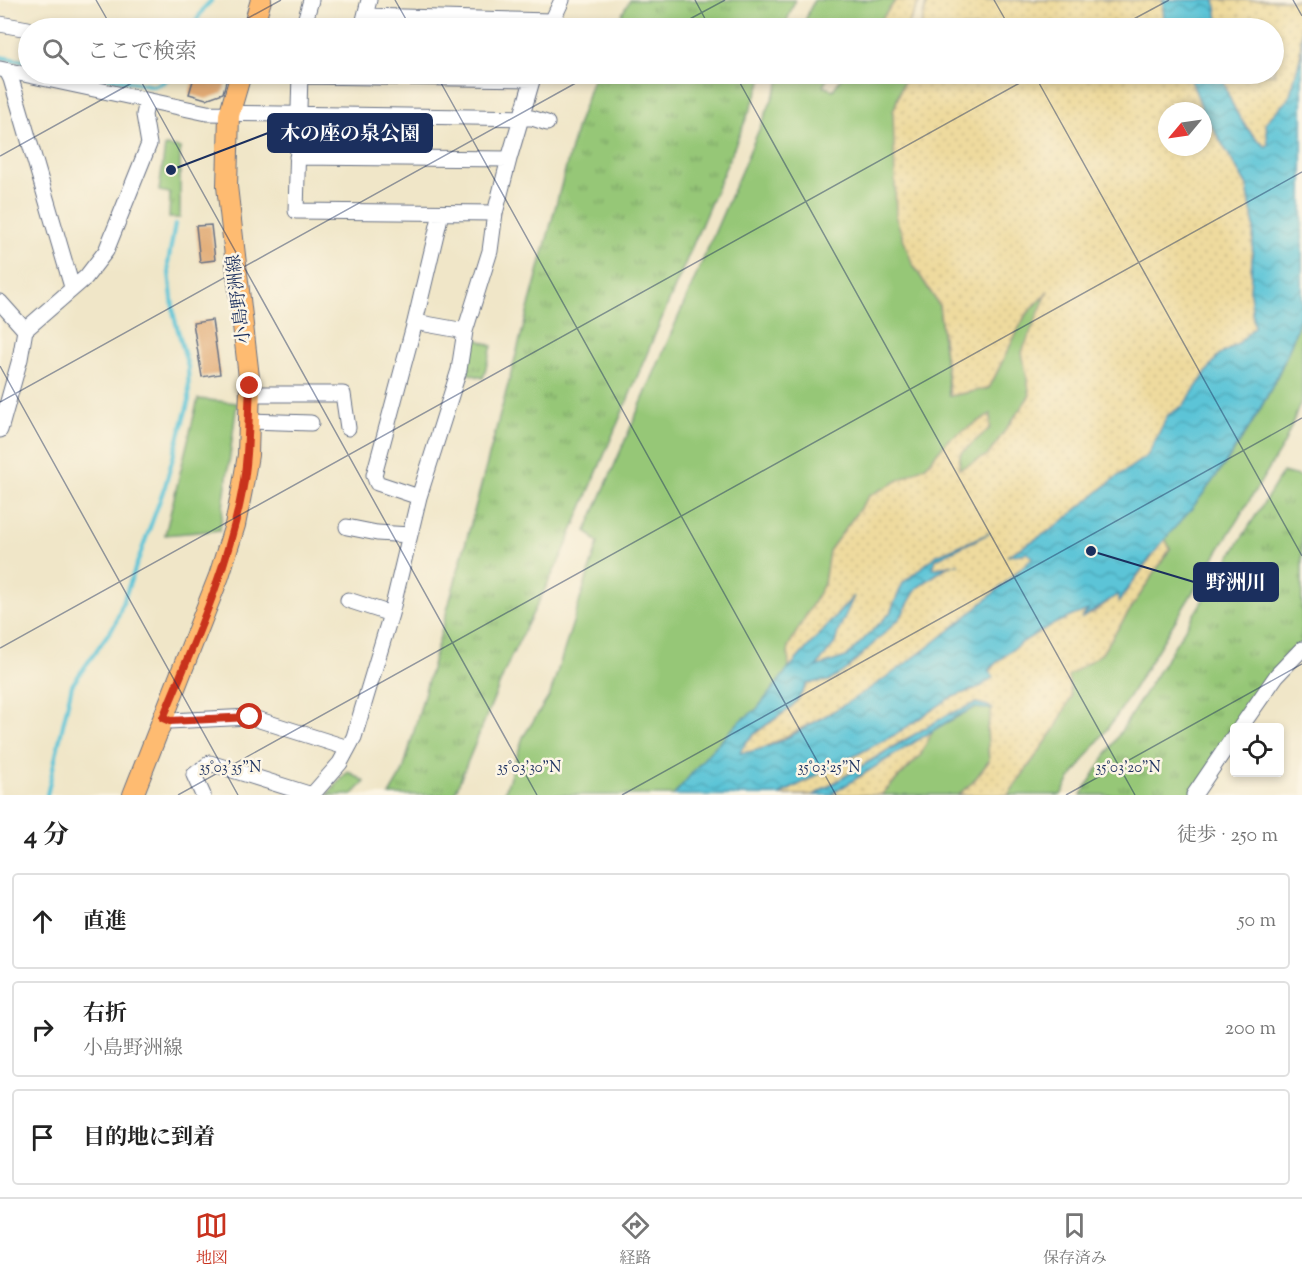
<!DOCTYPE html>
<html lang="ja">
<meta charset="utf-8">
<style>
:root{--surface:#fff;--page:#f6f6f6;--text:#222;--muted:#767676;--line:#e0e0e0;--accent:#c8321e}
body{margin:0;font-family:"Sorts Mill Goudy","Noto Serif JP",serif;background:var(--page);color:var(--text)}
.controls{position:absolute;right:18px;bottom:18px;display:grid;overflow:hidden;border-radius:6px;box-shadow:0 3px 9px #0003}
.controls button{width:54px;height:54px;display:grid;place-items:center;padding:0;border:0;border-bottom:2px solid var(--line);background:var(--surface);color:var(--text);font:30px sans-serif}
.compass{position:absolute;left:1158px;top:102px;width:54px;height:54px;border-radius:50%;background:var(--surface);box-shadow:0 3px 9px #0003;rotate:241deg}
.stop{position:absolute;width:18px;height:18px;margin:-14px;border:4px solid #c8321e;border-radius:50%;background:#fff}
.stop.end{background:#c8321e;border-color:#fff;box-shadow:0 2px 6px #0008}
.list{margin:0;padding:0;list-style:none}
h2{display:flex;justify-content:space-between;align-items:center;height:78px;margin:0;padding:0 24px;font-size:26px}
h2 small{font-size:20px;font-weight:400;color:var(--muted)}
.list li{display:grid;grid-template-columns:39px 1fr auto;gap:18px;align-items:center;box-sizing:border-box;height:96px;margin:0 12px 12px;padding:0 12px;border:2px solid var(--line);border-radius:6px}
.list b{display:block;font-size:22px;white-space:nowrap}
.list p{margin:0;font-size:20px;white-space:nowrap;color:var(--muted)}
.list em{font-size:20px;font-style:normal;color:var(--muted)}
.icon{flex:none;width:33px;height:33px;fill:none;stroke:currentColor;stroke-width:2;stroke-linecap:round;stroke-linejoin:round}
.map{position:relative;flex:none;width:1302px;height:795px;overflow:hidden}
.search{position:absolute;background:var(--surface);box-shadow:0 3px 9px #0003;left:18px;right:18px;top:18px;height:66px;display:flex;align-items:center;gap:15px;box-sizing:border-box;padding:0 21px;border-radius:33px;color:var(--muted);font-size:22px}
.sheet{height:402px;background:var(--surface)}
nav{display:flex;justify-content:space-around;align-items:center;box-sizing:border-box;height:84px;border-top:2px solid var(--line);background:var(--surface);font-size:16px;color:var(--muted)}
nav a{display:grid;justify-items:center;gap:3px}
nav .on{color:var(--accent)}
.map>svg:first-child{display:block}
.grass{fill:#96c777;stroke:#587b6a;stroke-width:1.5}
.sand{fill:url(#sand-dots);stroke:#84847e;stroke-width:1.5;fill-rule:evenodd}
.park{fill:url(#park-tufts);stroke:#587b6a;stroke-width:1.5}
.water{fill:url(#water-waves);stroke:#3b7a9a;stroke-width:1.5}
.lines{fill:none;stroke-linecap:round;stroke-linejoin:round}
.stream{stroke:#5bc4d7;stroke-width:4}
.building{fill:#e1aa74}
.minor-casing{stroke:#666f83;stroke-width:17}
.major-casing{stroke:#666f83;stroke-width:22}
.minor{stroke:#fff;stroke-width:15}
.major{stroke:#febb71;stroke-width:20}
.route{stroke:#c8321e;stroke-width:8}
.ticks{fill:none;stroke:#1b2f5e;stroke-width:1.5;stroke-opacity:0.45}
.labels{text-anchor:middle;dominant-baseline:central;stroke-width:5;stroke-linejoin:round;paint-order:stroke}
.street-label{font-size:18px;fill:#1b2f5e;stroke:#fcf5e5}
.ticks-label{font-size:15px;text-anchor:middle;fill:#1b2f5e;stroke:#fcf5e5;stroke-width:5;stroke-linejoin:round;paint-order:stroke}
.leader{fill:none;stroke:#1b2f5e;stroke-width:2}
.callout-dot{fill:#1b2f5e;stroke:#fcf5e5;stroke-width:2}
.callout{fill:#1b2f5e;stroke:#1b2f5e;stroke-width:2}
.callout-label{font-size:20px;text-anchor:middle;font-weight:bold;fill:#fff}
</style>
<div class="map">
<svg width="1302" height="795" viewBox="0 0 1302 795">
<defs>
<pattern id="sand-dots" width="8" height="8" patternUnits="userSpaceOnUse" patternTransform="scale(1.5)"><rect width="8" height="8" fill="#eeda9e"/><path d="M2 2h.1M6 6h.1" fill="none" stroke="#ccbb8a" stroke-width="1.8" stroke-linecap="round"/></pattern>
<pattern id="park-tufts" width="24" height="20" patternUnits="userSpaceOnUse" patternTransform="scale(1.5)"><rect width="24" height="20" fill="#96c777"/><path d="M3 7l-1-3M5 7V3M7 7l1-3M15 17l-1-3M17 17v-4M19 17l1-3" fill="none" stroke="#7aa265"/></pattern>
<pattern id="water-waves" width="16" height="10" patternUnits="userSpaceOnUse" patternTransform="scale(1.5)"><rect width="16" height="10" fill="#5bc4d7"/><path d="M0 5q4-4 8 0t8 0" fill="none" stroke="#4aa0b2"/></pattern>
</defs>
<rect width="100%" height="100%" fill="#fcf5e5"/>
<filter id="ink" filterUnits="userSpaceOnUse"><feTurbulence type="fractalNoise" baseFrequency=".0167" numOctaves="2"/><feDisplacementMap in="SourceGraphic" scale="12" xChannelSelector="R" yChannelSelector="G"/><feConvolveMatrix kernelMatrix="1 2 1 2 8 2 1 2 1" color-interpolation-filters="sRGB"/></filter>
<filter id="wash" filterUnits="userSpaceOnUse"><feTurbulence type="fractalNoise" baseFrequency=".008" numOctaves="4" result="noise"/><feDisplacementMap in="SourceGraphic" scale="24" xChannelSelector="R" yChannelSelector="G"/><feGaussianBlur stdDeviation="1.35" result="paint"/><feColorMatrix in="noise" values="0 0 0 0 0 0 0 0 0 0 0 0 0 0 0 0 0 1.4 0 .05"/><feComposite in="paint" operator="in"/></filter>
<g filter="url(#wash)">
<rect width="100%" height="100%" fill="#f0e6c8"/>
<!-- grass -->
<path class="grass" d="M814,0H896L878,24L872,28H802Z
M783,74H830L823,86L833,90L844,74H906L893,112L912,263L939,305L949,396L989,388L1025,316L1050,290L1023,352L1030,395L988,455L959,470L960,454L990,428L949,439L926,466L869,496L829,551L824,584L788,647L789,668L757,709L739,722L707,755L674,795H504L523,737L550,695L598,543L586,531Z
M1302,311V399L1284,444L1118,714L1070,779L1061,795H1008L1055,729L1071,697L1067,676L1102,653L1170,549L1165,538C1224,472 1278,397 1302,311Z
M198,399L237,403L220,530L165,535Z
M974,708L992,709L987,729L989,761L973,782L958,795H881L920,756L933,730Z"/>
<!-- sand -->
<path class="sand" d="M896,0H920L906,28H872L878,24Z
M927,0H1163L1164,24L1170,28H921Z
M1215,0H1302L1301,55L1289,99L1266,122L1268,144L1266,147C1243,129 1228,102 1222,74H1274V28H1219Z
M906,74H1189L1203,111L1247,186L1254,226L1250,292L1254,327L1238,344L1218,356L1183,406L1168,415L1148,455L1114,479L1053,529L1009,555L1027,553L1034,556L960,624L859,698L760,750L739,753C750,730 779,721 795,703C800,697 804,689 808,683L829,681L900,618L917,588L952,564L932,569L936,559L981,537L937,555L903,583L890,613L846,658L815,668L835,643L838,632L852,598L789,668L788,647L824,584L829,551L869,496L926,466L949,439L991,414L990,428L960,454L959,469L988,455L1030,395L1022,352L1048,291L1025,316L989,388L950,396L939,305L912,263L896,218L893,112ZM1167,111H1203V147H1167Z
M1165,538L1170,549L1102,653L1068,676L1071,697L1055,729L1008,795H958L973,782L989,761L987,729L992,709L988,706L976,703L904,740L814,795H779L896,734L950,698L982,686C997,644 1050,624 1089,609L1082,617L1093,613L1119,593L1120,600Z
M933,730L920,756L881,795H830Z"/>
<!-- park -->
<path class="park" d="M630,0H795L784,28H614Z
M595,74H765L562,555L510,659L454,795H389L403,771L470,527L577,126Z
M165,146L180,148V218H169L170,193L159,191Z
M470,336L492,346L483,378L460,371Z
M1283,472L1302,477V642L1191,795H1081Z
M348,771L365,782L352,795H327Z"/>
<!-- water -->
<path class="water" d="M1163,0H1215L1219,28H1170L1164,24Z
M1302,17V311C1281,385 1239,447 1193,507C1185,518 1174,527 1166,538C1149,558 1134,580 1119,601L1118,594L1081,619L1088,610C1048,624 1018,642 988,670L993,677L982,686L950,698L896,734L779,795H674L707,755L739,722L757,709L789,668L854,596L838,632L835,643L816,667L846,657L890,613L903,583L937,555L990,533L936,559L933,569L959,564L946,567L917,588L900,618L848,668L829,681L808,683C804,689 800,697 795,703C779,720 749,730 740,753C767,751 791,736 815,722C895,677 967,620 1033,557L1027,553L1007,556L1053,529L1114,479L1148,455L1168,415L1183,406L1218,356L1238,344L1254,327L1250,292L1254,226L1247,186L1203,111L1189,74H1222C1228,101 1243,130 1266,147L1268,144L1266,122L1289,98L1301,55Z
M976,703L988,706L992,709L974,708L950,720L830,795H814L947,715Z"/>
<g class="lines">
<!-- stream -->
<path class="stream" d="M192,28L204,8L212,0
M0,57L28,62
M89,74L153,86L164,82L173,74
M47,795L72,685L115,624L165,486L189,400L188,367L174,316L168,263L175,224"/>
</g>
<g id="blocks">
<!-- building -->
<path class="building" d="M195,74H228L223,93L206,99L189,94Z
M211,225L215,260L200,262L196,226Z
M212,320L220,374L202,377L193,323Z"/>
</g>
</g>
<g filter="url(#ink)">
<use href="#blocks" fill-opacity="0" stroke="#666f83" stroke-width="1.5"/>
<g class="lines">
<!-- minor casing -->
<g class="minor-casing">
<path id="minor" d="M365,16L552,21
M0,24L28,29
M303,28L311,0
M362,28L369,0
M549,28L562,0
M0,69L207,113L532,118L547,123
M7,71L11,79L72,287
M300,74L296,211L495,213
M300,76L532,79
M297,157L509,159
M0,302L25,330
M415,322L465,331
M250,394H343L348,428
M249,421L311,423
M0,430L20,359L25,330L86,277L106,251L149,144L144,115L147,101
M419,497L377,483L374,475L415,322L441,213
M347,527L377,533L410,535
M348,600L391,614
M163,718L169,721L250,717L348,748
M1240,728L1277,675L1302,649
M203,795L194,775L210,763L312,795
M312,795L340,763L354,737L391,614L419,497L459,370L465,331L490,251L495,213L509,159L534,74
M1194,795L1234,736"/>
</g>
<!-- major casing -->
<g class="major-casing">
<path id="major" d="M253,28L261,0
M133,795L219,576L235,525L242,490L248,455L250,386L227,186L229,115L241,74"/>
</g>
<!-- minor -->
<use href="#minor" class="minor"/>
<!-- major -->
<use href="#major" class="major"/>
</g>
</g>
<g class="lines" filter="url(#ink)">
<!-- route -->
<path class="route" d="M250,386C248,422 249,457 242,492C227,571 193,645 163,718L170,721L250,717"/>
</g>
<!-- ticks -->
<path class="ticks" d="M96,0L112,28M395,0L411,28M695,0L710,28M994,0L1010,28M1293,0L1302,16M230,28L281,0M673,28L725,0M1117,28L1169,0M137,74L537,795M436,74L836,795M735,74L1135,795M1034,74L1302,556M0,156L148,74M0,366L238,795M0,402L592,74M0,648L1036,74M178,795L1302,172M622,795L1302,418M1066,795L1302,664"/>
<g class="labels">
<!-- street labels -->
<g class="street-label">
<text transform="translate(240 299) rotate(-97)">小島野洲線</text>
</g>
</g>
<g class="ticks-label">
<text x="230" y="772">35°03'35"N</text>
<text x="529" y="772">35°03'30"N</text>
<text x="829" y="772">35°03'25"N</text>
<text x="1128" y="772">35°03'20"N</text>
</g>
<!-- callouts -->
<path class="leader" d="M171 170L268 133M1091 551L1194 582"/>
<g class="callout-dot">
<circle cx="171" cy="170" r="6"/>
<circle cx="1091" cy="551" r="6"/>
</g>
<g class="callout">
<rect x="268" y="114" width="164" height="38" rx="6"/>
<rect x="1194" y="563" width="84" height="38" rx="6"/>
</g>
<g class="callout-label">
<text x="350" y="140">木の座の泉公園</text>
<text x="1236" y="589">野洲川</text>
</g>
</svg>
<div class="controls">
<button><svg class="icon" aria-label="locate" viewBox="0 0 24 24"><circle cx="12" cy="12" r="6"/><path d="M12 2v4M12 18v4M2 12h4M18 12h4"/></svg></button>
</div>
<svg class="compass" viewBox="-18 -18 36 36"><path d="M0-13l5 13h-10z" fill="#e53935"/><path d="M0 13l5-13h-10z" fill="#767676"/></svg>
<div class="stop" style="left:250px;top:717px"></div>
<div class="stop end" style="left:250px;top:386px"></div>
<div class="search"><svg class="icon" aria-label="search" viewBox="0 0 24 24"><circle cx="10" cy="10" r="6"/><path d="M15 15l6 6"/></svg>ここで検索</div>
</div>
<section class="sheet">
<h2>4 分<small>徒歩 · 250 m</small></h2>
<ul class="list">
<li><svg class="icon" aria-label="ahead" viewBox="0 0 24 24"><path d="M12 20V5M6 11l6-6 6 6"/></svg><div><b>直進</b></div><em>50 m</em></li>
<li><svg class="icon" aria-label="right" viewBox="0 0 24 24"><path d="M7 20v-9h11M14 6l5 5-5 5"/></svg><div><b>右折</b><p>小島野洲線</p></div><em>200 m</em></li>
<li><svg class="icon" aria-label="arrive" viewBox="0 0 24 24"><path d="M6 21V4h12l-3 4 3 4H6"/></svg><div><b>目的地に到着</b></div></li>
</ul>
</section>
<nav>
<a class="on"><svg class="icon" aria-label="map" viewBox="0 0 24 24"><path d="M3 6l6-2 6 2 6-2v14l-6 2-6-2-6 2zM9 4v14M15 6v14"/></svg>地図</a>
<a><svg class="icon" aria-label="directions" viewBox="0 0 24 24"><path d="M12 3l9 9-9 9-9-9zM9 14v-3h6M13 9l2 2-2 2"/></svg>経路</a>
<a><svg class="icon" aria-label="saved" viewBox="0 0 24 24"><path d="M7 4h10v16l-5-4-5 4z"/></svg>保存済み</a>
</nav>
